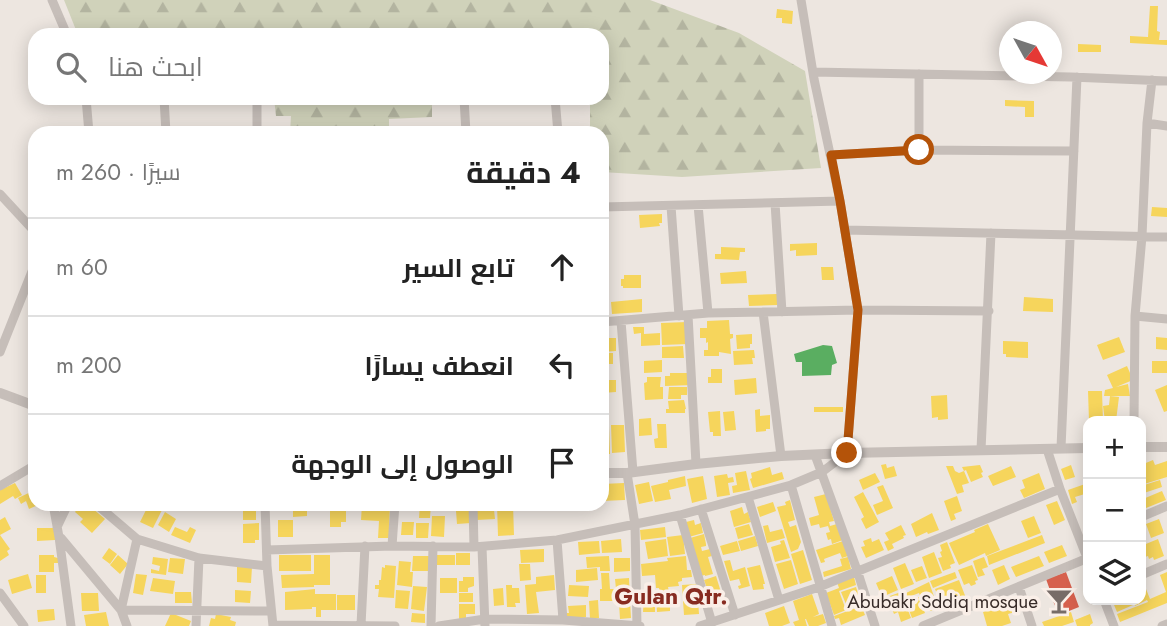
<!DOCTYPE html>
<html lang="ar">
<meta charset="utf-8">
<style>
:root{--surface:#fff;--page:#f6f6f6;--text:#222;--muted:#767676;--line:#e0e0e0}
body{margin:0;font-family:Jost,Cairo,sans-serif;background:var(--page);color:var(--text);direction:rtl}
.controls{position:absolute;right:21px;bottom:21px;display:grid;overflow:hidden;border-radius:14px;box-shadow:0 4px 18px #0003}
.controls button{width:63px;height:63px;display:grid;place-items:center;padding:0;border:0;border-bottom:2px solid var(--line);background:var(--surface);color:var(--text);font:35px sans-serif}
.compass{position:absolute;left:999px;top:21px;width:63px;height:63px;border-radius:50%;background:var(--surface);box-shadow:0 4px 18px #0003;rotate:130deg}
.stop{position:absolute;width:21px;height:21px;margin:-16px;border:5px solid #b45309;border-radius:50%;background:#fff}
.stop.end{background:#b45309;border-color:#fff;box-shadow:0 2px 7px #0008}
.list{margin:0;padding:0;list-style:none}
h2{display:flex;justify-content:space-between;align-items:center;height:91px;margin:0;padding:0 28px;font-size:30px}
h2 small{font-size:23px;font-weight:400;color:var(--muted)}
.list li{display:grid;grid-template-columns:46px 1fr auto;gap:21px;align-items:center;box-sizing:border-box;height:98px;padding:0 28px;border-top:2px solid var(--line)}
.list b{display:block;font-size:26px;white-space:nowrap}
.list em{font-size:23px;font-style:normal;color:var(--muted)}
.icon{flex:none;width:38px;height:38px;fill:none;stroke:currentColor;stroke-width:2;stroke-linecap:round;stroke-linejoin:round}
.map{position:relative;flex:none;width:1167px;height:626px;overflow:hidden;direction:ltr}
.search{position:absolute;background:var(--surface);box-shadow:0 4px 18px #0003;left:28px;top:28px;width:581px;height:77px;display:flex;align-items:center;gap:18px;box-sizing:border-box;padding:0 24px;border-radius:21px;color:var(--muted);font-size:26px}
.panel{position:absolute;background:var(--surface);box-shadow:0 4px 18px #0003;left:28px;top:126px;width:581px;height:385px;border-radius:21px;direction:rtl}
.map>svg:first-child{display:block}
.forest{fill:url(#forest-firs)}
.homes{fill:#f6d55c}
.shops{fill:#d6604d}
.public{fill:#5aae61}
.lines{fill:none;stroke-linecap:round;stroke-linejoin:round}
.minor{stroke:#c6beb9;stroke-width:9}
.tertiary{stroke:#c6beb9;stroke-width:10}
.route{stroke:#b45309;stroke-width:9}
.labels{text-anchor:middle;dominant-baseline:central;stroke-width:7;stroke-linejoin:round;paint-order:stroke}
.poi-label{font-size:19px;fill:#372b28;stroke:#faefe8;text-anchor:end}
.quarter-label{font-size:23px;font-weight:bold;fill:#872b20;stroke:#faefe8}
</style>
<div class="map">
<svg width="1167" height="626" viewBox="0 0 1167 626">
<defs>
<pattern id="forest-firs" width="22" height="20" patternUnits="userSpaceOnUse" patternTransform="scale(1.75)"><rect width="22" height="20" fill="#d0d2ba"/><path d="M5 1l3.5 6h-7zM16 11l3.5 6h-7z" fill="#b3b4a0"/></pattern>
</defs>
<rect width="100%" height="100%" fill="#ede6e0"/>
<!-- forest -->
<path class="forest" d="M64,0H650L739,33L805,71L821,168L682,177L602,172V133H590V98H602V35H78Z
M274,98H432V117L389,119V133H290L291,116H276Z"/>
<!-- homes -->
<path class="homes" d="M1150,6H1158L1157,31L1160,32L1159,40H1167V45L1130,43V36L1148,37Z
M777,9L793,11L792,24L782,23V18H776Z
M1078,44L1101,45V52H1078Z
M1005,100L1034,101V117H1025V107L1005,106Z
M1152,207L1167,208V217L1151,216Z
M662,214V223H659L660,226L640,228L639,215Z
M817,243V255L796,256V250L790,251V244Z
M721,247L745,248V252H740L739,260L715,259V254H721Z
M821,267H833L834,280H822Z
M746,271L747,283L721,284L720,273Z
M624,275H641V288H623V286H621V279H624Z
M777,294V305L749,306L748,295Z
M1024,297L1053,299V312L1023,311Z
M642,299V312L612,314L611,302Z
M729,320L730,334H733V338L730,339L731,354L719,352V356H704V350H708V342L706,343V338H700V328H707V321Z
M687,322L688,344L662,345L661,323Z
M633,327H644V334L660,333V345L641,346V333L634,334Z
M752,334V344H750V348L737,349L736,335Z
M1119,337L1125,352L1103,360L1097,345Z
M1156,337L1167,338V350L1156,349Z
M602,338H616V351L602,352Z
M1003,341L1028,342V358L1006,357V354H1003Z
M683,346L684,358H662V347Z
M754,350L755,358H752L753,364L734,365L733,351Z
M602,353H613V364H602Z
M662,360V372L644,373V361Z
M1152,361H1167V373H1152Z
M1127,366L1133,380L1116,387L1128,384L1130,396H1104L1105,390L1113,388L1107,375Z
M711,369H722V383H708V377H711Z
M670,373H688L692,385L665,386V376H670Z
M647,377H661L660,387H663V399L645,400L644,383L647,382Z
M756,378L757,393L735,395L734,380Z
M602,380H616V392L602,393Z
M1167,385V411L1164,412L1155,390Z
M669,387H687V395H681V399H668Z
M1088,391H1102L1103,421H1089Z
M947,395L948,419L938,420V417L932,418L931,396Z
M1110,396L1119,397L1116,421H1105L1103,406L1109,405Z
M684,400L686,409H685V413H666V409H669L668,401Z
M814,407H843V412H814Z
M760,409V416L770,415V429H766V431L756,432L755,410Z
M720,411L721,436H713V432H710L708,412Z
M734,411L736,430L725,431L723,412Z
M651,418L652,435L639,436V419Z
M657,424H666L667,448H655L654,439L658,438Z
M611,425H624L625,452L612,453Z
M602,426H609L610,454H602Z
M1153,460L1155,465L1167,461V477L1141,485V465Z
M886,464L887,468L894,466L897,476L885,479L881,465Z
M980,465L983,472L981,473L983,477L971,482L966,470L964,471L962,467Z
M1071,465L1075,477L1065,480L1061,469Z
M946,466H953L955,471L959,473L964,471L969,483L962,485L964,492L957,494Z
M1011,466L1016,477L993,486L988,476Z
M770,467L772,475L782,472L784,479L753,488L750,479L752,478L751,473Z
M746,471L750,490L733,493L732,486L737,485L735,473Z
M875,473L880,482L863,490L859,480Z
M1039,473L1045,489L1024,498L1020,490L1025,488L1022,480Z
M727,474L728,478L733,477L734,482L728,483L730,495L717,497L714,476Z
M685,476L686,486L669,490L671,499L655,502L651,486L668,482V480Z
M703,476L707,499L692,503L687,479Z
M1160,480L1162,487L1141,494V486Z
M649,482L653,501L639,504L635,485Z
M15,483L22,495L15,499L13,496L0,504V490Z
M624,483L625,500L602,501V484Z
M1088,483V493L1075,497L1077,502L1072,504L1068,490Z
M883,485L893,508L877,515L873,505L883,501L877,487Z
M35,490V504H40L29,509L26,501L21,504L18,498Z
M1162,491L1166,500L1146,508L1143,499Z
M863,492L879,522L866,529L861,519L864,517L854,497Z
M826,494L834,521L829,522L830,526L837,524L843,540L832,544L831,539L828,540L826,533L830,532L828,526L820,528L819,524L811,526L809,518L819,515L814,497Z
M957,496L962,511L954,514L956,519L951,521L944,501Z
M790,500L795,520L788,522L790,527L796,525L801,542L798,549L791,552L777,507L786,505L785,502Z
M1057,501L1065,520L1054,525L1046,505Z
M773,502L776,511L760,517L757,507Z
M81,504H91L94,506L92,508L105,519L92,533L80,522L83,519L75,512Z
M149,504H155L163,508L153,528L140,522Z
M293,504H307V516L293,517Z
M330,504H346V522H341V527H330Z
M362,504H390L389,538H378L379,521L361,520Z
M420,504H431L430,518H419Z
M497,504H513L514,535L498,536Z
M256,507V520H243V508Z
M742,507L744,514L748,512L751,522L734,527L730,511Z
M470,510L471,523L457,524L456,511Z
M494,510L495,519L477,520L476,511Z
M165,512L176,519L169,532L158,525Z
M932,513L939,530L928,534L927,532L916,537L911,524Z
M432,516H445L444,537L431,536Z
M1034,516L1041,533L1028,538L1021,521Z
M5,517L11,529L0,535L10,549L7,551L9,555L0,561V520Z
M1159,519L1164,533L1151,538L1146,524Z
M278,520H293V537H278Z
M694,520L695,525L701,523L703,533L689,537L686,522Z
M402,522H414L413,535H401Z
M259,523V540H255V543H243V524Z
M416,523H429L428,538H416Z
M749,524L753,535L738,539L735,528Z
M988,524L1000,550L986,556L985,553L959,565L949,543L975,532L974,530Z
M768,525L770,532L782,529L785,538L767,543L763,526Z
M901,525L906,535L903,536L904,538L892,544L894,548L888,551L884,542L889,540L885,533Z
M175,527L187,532L190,527L196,530L190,543L171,535Z
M665,527L666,537L641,540L640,530Z
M37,528H55V540L37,541Z
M704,534L706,544V546L701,547L702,551L710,549L712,556L708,557L713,574L705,576V575L700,576L690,538Z
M683,535L685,554L670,556L667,537Z
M1042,535L1045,543L989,565L987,556Z
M755,536L758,546L741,551L738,541Z
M871,538L872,542L879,539L884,550L866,558L861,547L865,546L863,541Z
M621,539L622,552L602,553L601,541Z
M666,539L668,556L648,559L645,542Z
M1158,539L1164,556L1154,560L1153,557L1149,559L1148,556L1142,558L1141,546Z
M784,540L790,558L775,562L771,547L781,544L780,541Z
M599,541L600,553L579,555L578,542Z
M737,541L740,551L723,555L720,546Z
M843,541L848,556L842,558L840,553L824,559L825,562L821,563L816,550Z
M947,542L955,563L950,565L951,568L943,571L938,558L942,557L940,552L942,551L940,545Z
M1062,545L1067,556L1049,563L1044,552Z
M109,548L117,554L110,564L102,558Z
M544,549V562L521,563L520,550Z
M803,550L812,580L800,584L791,554Z
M934,552L942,573L929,578L922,557Z
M456,553H470V565H456Z
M39,555H54V557L58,558V563H54V572H39Z
M118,555L128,564L120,574L110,565Z
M279,555H311V571H279Z
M314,555H330V585H314V587L282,588L281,575L314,574Z
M436,555H455V565H436Z
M413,556H430V571H412Z
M609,556L610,571H600V567L587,568L586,557Z
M686,556L687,570H691L692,577L682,578V581L678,582L679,586L668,587L669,592L660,593L659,588H656L655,575L642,576L641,564L668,561L667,558Z
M1039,556L1044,566L1016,577L1011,567Z
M153,557L168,559L166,575L151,573V569L159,571L160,566L152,564Z
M848,557L851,569L824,577L823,572L842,566L840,559Z
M984,557L988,567L982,569L985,575L978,577L973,561Z
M170,558L185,559L183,574L168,572Z
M614,558H630V571L614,572Z
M730,560L733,571L745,567L750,586L739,589L738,586L741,585L739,579L730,581L724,561Z
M791,560L798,584L784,589L776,564Z
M399,561L411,562L410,572H413L412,587L397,585Z
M905,563L914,584L901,589L893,568Z
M519,564H530L531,580L520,581Z
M385,565L396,566L394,598L378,597L379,589H375V585H379V580H381L382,567L385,568Z
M760,565L765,584H763L764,589L753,590L747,568Z
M972,565L978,580L975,581L976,584L971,586L969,583L964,585L958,570Z
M1004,565L1010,579L998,585L992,570Z
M237,566L252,567L251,583L237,582Z
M922,566L927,578L916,582L911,570Z
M597,568L598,580L576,582V570Z
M955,572L957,578L933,588L930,581Z
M1167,572V603L1120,622L1117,614L1148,602L1147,600L1135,606L1133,600H1141V585L1144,584L1150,599L1166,592L1160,575Z
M601,573H609L610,589H616L615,579L629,578L630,601H600V589H602Z
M28,574L32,588L12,594L8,580Z
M136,574L147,575L143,595L133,593Z
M36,575H46V593H36Z
M554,575L555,590L536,592L539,613L527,614L525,585L536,584V577Z
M716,576L724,602L713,606L704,580Z
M892,576L898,590L882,597L876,583Z
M463,577H474V586L468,588V592H459V581H463Z
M854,577L856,585L839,591L846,610L834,615L826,593L839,588L837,582Z
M153,578L175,581L173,594L150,591Z
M440,578H457V593H440Z
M959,580L966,598L942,607L935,589Z
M929,582L938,608L930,611L926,602L923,603L919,593L906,598L904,594Z
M697,584L701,599L683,600L682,585Z
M506,585H512V588H519L520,603H515L516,607H507Z
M569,585L589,586L588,597L568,596Z
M413,586L427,587L424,611L411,609Z
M856,587L859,596L851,599L854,607L848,609L841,592Z
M503,588L504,605L494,606L493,589Z
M315,589V594H336V610H321V617H316V607H312V609L285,610V592Z
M235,590L251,591L250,603L235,602Z
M396,590L410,591L408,609L395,608Z
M175,592H191L192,603H175Z
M901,592L911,618L901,622L898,612L894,614L887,597Z
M81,593H98L99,611H82Z
M459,593H473V602H459Z
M812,594L819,614L813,617L823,614L826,623L818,626H809L806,619H805L807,626H795L793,622L799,620L793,601Z
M337,595H355V610H337Z
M656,595H667V601H670V611L657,612Z
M644,596H655V612H643Z
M919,597L925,613L912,618L906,602Z
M598,600L599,618L590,619L589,601Z
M698,600L699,614L684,615L683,601Z
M1112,600H1131L1133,605L1117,612Z
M1019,601L1022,610L1008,614L1011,623L1002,626H987L983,612Z
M630,602L631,618L620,619L619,603Z
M860,603L865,615L841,625L839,618L835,619L834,616L856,608L855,605Z
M459,604H475V614H466V619H459Z
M586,605V617L567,618L566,613H569L568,606Z
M784,606L790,623L782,626H769L765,613Z
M54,609L55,620L38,622L37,610Z
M106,612L109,626H86L84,615Z
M1071,612L1074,622L1062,626H1044L1042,622Z
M171,613L191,621L189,626H165Z
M412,613L425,614V623L411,622Z
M216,614L231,617L230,620L236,622L235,626H209L211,618L215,619Z
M1090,614L1093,623L1090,625V626H1077L1075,620Z"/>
<!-- shops -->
<path class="shops" d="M1066,572L1079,607L1059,615L1053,601L1064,597L1061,589L1051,593L1046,579Z"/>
<!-- public -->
<path class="public" d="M823,345L832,346L837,363L832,365L831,375L802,376V362H796L794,354Z"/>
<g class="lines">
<!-- minor -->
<path class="minor" d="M52,0L67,35
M813,72L1071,77L1167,81
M86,98L89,133
M164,98L166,133
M257,98V133
M464,98L466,133
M555,98L558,133
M464,101L483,98
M1147,123L1167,126
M919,150V74
M831,155L919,150L1074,151
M0,194L35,232
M775,203L782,312
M698,205L708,313
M671,206L679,316
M602,207L840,201
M845,230L1167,237
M763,312L781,456
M688,315L696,464
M1135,316L1167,319
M621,321L633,472
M602,322L708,313L858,310L989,311
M0,352L35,264
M1134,421L1135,316L1142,236L1147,123L1152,80
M1061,448L1077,77
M1047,449L1060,489L1088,560
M981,450L991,233
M815,455L857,570L875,626
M627,473L635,525L637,626
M791,485L832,626
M0,486L35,465
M748,497L779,600
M53,504L59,537L71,626
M96,504L137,539L199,558L267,566
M265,504L267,566L273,626
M473,504L474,547
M701,509L735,615
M680,515L712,623
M1141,517L1167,506
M57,527L68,504
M61,538L121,610L127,626
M137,539L121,610L271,611
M557,540L563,620
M392,546L395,504
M482,547L485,626
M267,550L392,546L474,547L557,540L680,515L791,485L822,472L847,453L858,310L840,201L814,79L801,0
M1141,575L1167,564
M1019,587L1032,626
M0,593L24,626
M1104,600L1114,626
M273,625L395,626
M361,625L365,546
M196,626L199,558
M431,626L433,546
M439,626L485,619L563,620L640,626
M700,626L819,587L1060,489
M923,626L1088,558
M1162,626L1167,624"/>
<!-- tertiary -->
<path class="tertiary" d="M0,393L35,406
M1141,447H1167
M602,473H627L696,464L781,456L847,453L1088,448"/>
</g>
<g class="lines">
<!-- route -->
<path class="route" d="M847,453L858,310L840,201L831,155L919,150"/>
</g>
<!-- icons -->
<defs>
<g id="bar-bare" transform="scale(2.1)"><path d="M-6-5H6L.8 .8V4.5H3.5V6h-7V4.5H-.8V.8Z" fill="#776c68" stroke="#faefe8" stroke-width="2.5" paint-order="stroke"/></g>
</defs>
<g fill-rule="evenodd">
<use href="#bar-bare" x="1059" y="601"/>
</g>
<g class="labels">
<!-- poi labels -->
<g class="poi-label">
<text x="1038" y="601">Abubakr Sddiq mosque</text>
</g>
<!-- quarter labels -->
<g class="quarter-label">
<text x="671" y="596">Gulan Qtr.</text>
</g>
</g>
</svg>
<div class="controls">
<button>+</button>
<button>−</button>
<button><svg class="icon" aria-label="layers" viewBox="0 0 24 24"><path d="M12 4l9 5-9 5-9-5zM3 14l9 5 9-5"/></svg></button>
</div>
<svg class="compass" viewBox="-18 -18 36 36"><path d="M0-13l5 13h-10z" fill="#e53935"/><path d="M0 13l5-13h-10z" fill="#767676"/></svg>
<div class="stop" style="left:919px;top:150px"></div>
<div class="stop end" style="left:847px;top:453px"></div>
<div class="search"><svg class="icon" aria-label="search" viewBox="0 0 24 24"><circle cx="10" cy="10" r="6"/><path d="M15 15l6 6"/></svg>ابحث هنا</div>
<section class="panel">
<h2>4 دقيقة<small>سيرًا · 260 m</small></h2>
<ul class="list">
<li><svg class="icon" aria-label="ahead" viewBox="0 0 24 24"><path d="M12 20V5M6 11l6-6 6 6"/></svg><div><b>تابع السير</b></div><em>60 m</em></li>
<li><svg class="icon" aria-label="left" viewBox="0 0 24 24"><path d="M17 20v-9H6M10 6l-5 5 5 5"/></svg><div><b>انعطف يسارًا</b></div><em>200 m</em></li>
<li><svg class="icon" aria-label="arrive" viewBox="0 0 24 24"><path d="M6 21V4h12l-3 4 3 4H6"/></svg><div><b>الوصول إلى الوجهة</b></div></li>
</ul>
</section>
</div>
